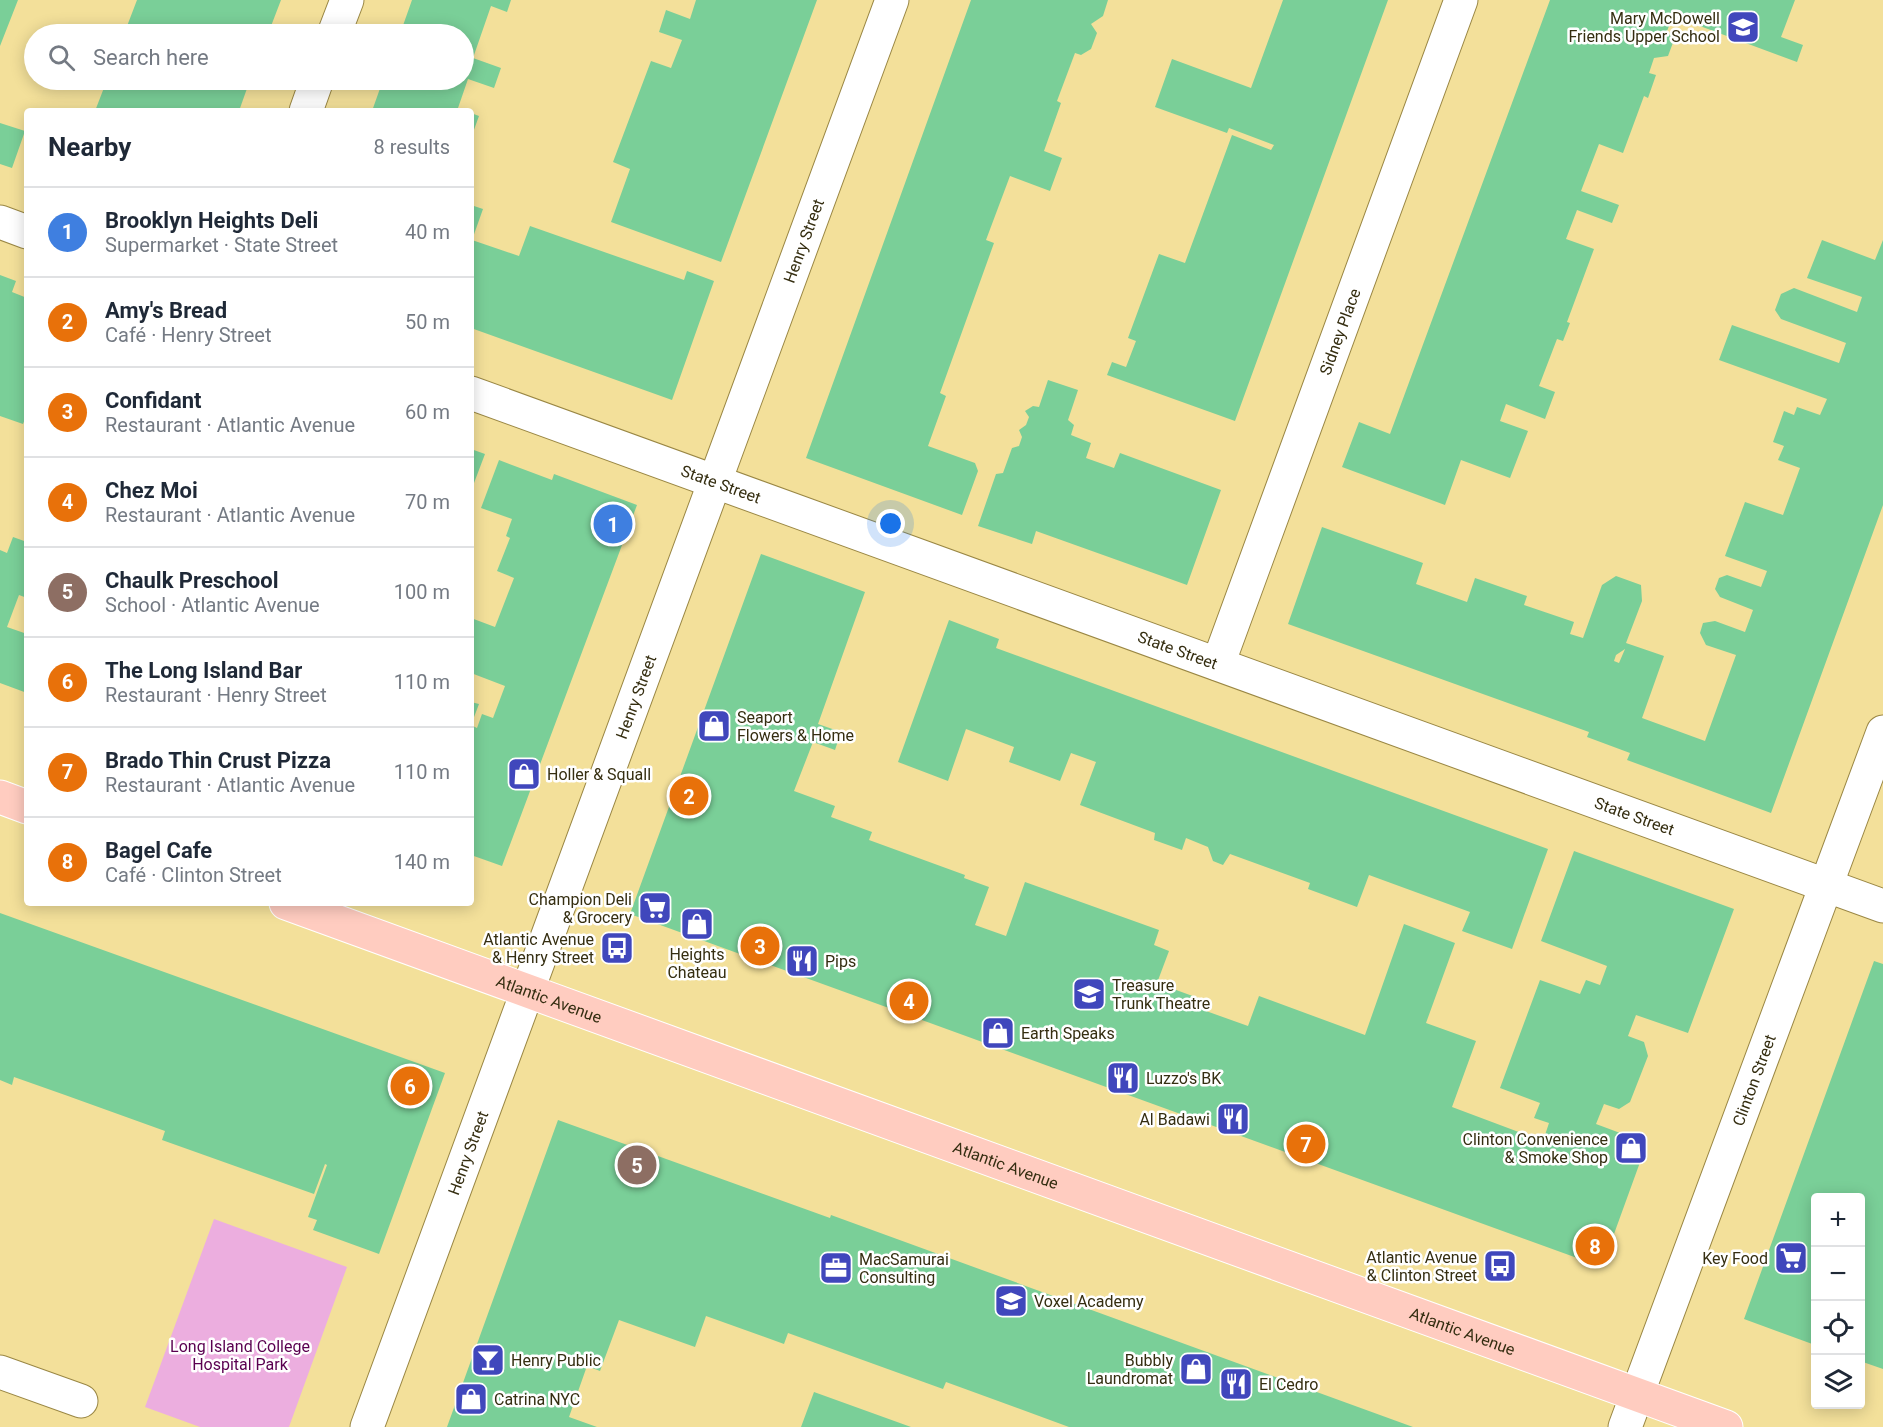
<!DOCTYPE html>
<meta charset="utf-8">
<style>
:root{--surface:#fff;--page:#f2f2f3;--text:#1f2937;--muted:#747a83;--line:#e0e1e3;--accent:#0f766e}
body{margin:0;font-family:Roboto,sans-serif;background:var(--page);color:var(--text)}
.controls{position:absolute;right:18px;bottom:18px;display:grid;overflow:hidden;border-radius:6px;box-shadow:0 3px 15px #0003}
.controls button{width:54px;height:54px;display:grid;place-items:center;padding:0;border:0;border-bottom:2px solid var(--line);background:var(--surface);color:var(--text);font:30px sans-serif}
.you{position:absolute;left:891px;top:524px;width:21px;height:21px;margin:-15px;border:4px solid #fff;border-radius:50%;background:#1a73e8;box-shadow:0 0 0 9px #1a73e833}
.badge{display:grid;place-items:center;width:39px;height:39px;border-radius:50%;background:var(--accent);color:#fff;font-size:20px;font-weight:700}
.pin{position:absolute;translate:-50% -50%;border:3px solid #fff;box-shadow:0 2px 6px #0006}
.list{margin:0;padding:0;list-style:none}
h2{display:flex;justify-content:space-between;align-items:center;height:78px;margin:0;padding:0 24px;font-size:26px}
h2 small{font-size:20px;font-weight:400;color:var(--muted)}
.list li{display:grid;grid-template-columns:39px 1fr auto;gap:18px;align-items:center;box-sizing:border-box;height:90px;padding:0 24px;border-top:2px solid var(--line)}
.list b{display:block;font-size:22px;white-space:nowrap}
.list p{margin:0;font-size:20px;white-space:nowrap;color:var(--muted)}
.list em{font-size:20px;font-style:normal;color:var(--muted)}
.icon{flex:none;width:33px;height:33px;fill:none;stroke:currentColor;stroke-width:2;stroke-linecap:round;stroke-linejoin:round}
.map{position:relative;flex:none;width:1883px;height:1427px;overflow:hidden}
.search{position:absolute;background:var(--surface);box-shadow:0 3px 15px #0003;left:24px;top:24px;width:450px;height:66px;display:flex;align-items:center;gap:15px;box-sizing:border-box;padding:0 21px;border-radius:33px;color:var(--muted);font-size:22px}
.panel{position:absolute;background:var(--surface);box-shadow:0 3px 15px #0003;left:24px;top:108px;width:450px;height:798px;border-radius:6px}
.map>svg:first-child{display:block}
.green{fill:#ecaedf}
.building{fill:#7acf98;fill-rule:evenodd}
.lines{fill:none;stroke-linecap:round;stroke-linejoin:round}
.street-casing{stroke:#9a8744;stroke-width:35}
.primary-casing{stroke:#fff;stroke-width:35}
.street{stroke:#fff;stroke-width:33}
.primary{stroke:#ffccc0;stroke-width:33}
.labels{text-anchor:middle;dominant-baseline:central;stroke-width:5;stroke-linejoin:round;paint-order:stroke}
.poi-label{font-size:16px;fill:#352e11;stroke:#fff;text-anchor:start}
.street-label{font-size:16px;fill:#352e11;stroke:#fff}
.park-label{font-size:16px;fill:#5a0050;stroke:#fff}
</style>
<div class="map">
<svg width="1883" height="1427" viewBox="0 0 1883 1427">
<rect width="100%" height="100%" fill="#f3e09a"/>
<!-- green -->
<path class="green" d="M214,1219L347,1267L289,1427H200L145,1407Z"/>
<!-- building -->
<path class="building" d="M0,0H18L0,46Z
M137,0H281L268,34H124Z
M412,0H511L507,12L491,6L473,58L501,68L494,88L468,79L458,108L465,111H372L383,80H464V34H400Z
M696,0H817L721,262L611,222L630,169L613,162L651,61L671,68L682,40L659,32L666,10L690,19Z
M971,0H1108L1103,16L1091,24L1097,33L1091,49L1081,55L1075,53L1057,101L1061,103L1044,151L1062,158L1050,191L1010,176L986,240L994,243L940,393L946,396L928,446L975,463L978,471L962,515L806,458Z
M1283,0H1388L1235,421L1107,375L1112,362L1126,367L1136,341L1128,338L1159,254L1185,263L1232,135L1271,150L1274,145L1229,128L1227,133L1155,107L1172,59L1251,88Z
M1550,0H1795L1781,37L1803,45L1797,62L1673,16L1667,31L1674,40L1668,56L1654,58L1649,73L1656,75L1648,98L1644,96L1623,153L1599,144L1581,191L1619,205L1612,223L1577,210L1566,239L1594,249L1567,322L1570,323L1563,341L1557,339L1539,386L1555,392L1545,419L1506,404L1500,421L1528,431L1510,478L1461,460L1445,505L1342,467L1359,422L1390,434Z
M107,80H250L239,111H95Z
M471,113L479,116L471,138Z
M0,123L25,131L12,168L0,164Z
M471,205L483,209L472,240L519,256L530,226L684,280L687,271L714,281L672,400L471,328Z
M1822,240L1875,260L1883,240V505L1771,813L1627,760L1630,753L1587,737L1589,732L1288,624L1322,527L1423,563L1416,584L1467,602L1475,578L1527,596L1524,605L1574,622L1570,634L1583,638L1602,585L1616,576L1641,585L1642,601L1626,643L1664,656L1642,718L1705,741L1736,655L1706,645L1700,633L1703,623L1715,621L1745,632L1753,610L1720,597L1715,589L1719,578L1727,575L1761,587L1767,571L1725,556L1745,502L1783,515L1800,468L1778,460L1784,446L1773,442L1784,411L1794,415L1797,407L1820,415L1827,399L1719,360L1732,325L1839,363L1846,343L1781,319L1775,310L1781,294L1794,288L1857,312L1862,297L1807,278ZM1625,649L1619,663L1614,661L1616,655Z
M0,275L16,281L12,292L27,298V414L23,424L0,416Z
M1048,380L1078,390L1068,420L1074,425L1071,435L1091,443L1086,458L1114,468L1120,453L1221,490L1187,585L1036,531L1032,544L978,526L996,474L1003,473L1012,448L1019,446L1022,437L1019,430L1026,425L1029,417L1025,411L1033,406L1039,407Z
M471,449L485,454L471,491Z
M499,460L552,480L554,474L637,505L502,866L471,855V725L477,728L482,714L493,718L505,686L471,673V618L495,627L514,578L497,571L510,538L506,536L512,519L481,508Z
M13,537L27,542V598L19,595L7,627L27,634V693L0,683V550L7,553Z
M761,554L865,592L818,724L841,732L835,750L813,742L794,791L835,806L831,817L872,832L869,840L965,875L964,878L989,887L975,925L1006,936L1025,882L1159,930L1154,945L1169,951L1157,983L1209,1002L1206,1011L1248,1026L1259,996L1365,1035L1404,924L1455,943L1426,1023L1476,1041L1452,1107L1543,1141L1549,1123L1534,1118L1540,1103L1500,1088L1540,980L1580,994L1586,980L1600,985L1607,966L1541,941L1574,851L1734,909L1688,1033L1636,1015L1628,1036L1644,1042L1648,1056L1630,1102L1619,1109L1604,1104L1596,1124L1647,1143L1602,1267L630,914Z
M949,620L999,639L996,648L1548,849L1512,949L1462,931L1470,912L1369,875L1357,907L1308,889L1310,883L1230,854L1223,865L1213,861L1208,847L1186,838L1182,850L1154,840L1155,833L1080,805L1096,762L1071,753L1060,781L1009,762L1014,747L966,729L948,781L898,762Z
M471,702L479,704L471,725Z
M0,913L445,1073L379,1254L313,1230L317,1220L308,1217L327,1165L325,1164L314,1194L162,1140L165,1131L65,1095L14,1077L12,1085L0,1080Z
M1874,961L1883,964V1369L1860,1361V1197H1815V1345L1744,1319Z
M558,1120L830,1218L831,1215L1413,1427H1069L946,1382L943,1389L788,1333L784,1344L706,1316L695,1347L619,1320L600,1371L587,1366L569,1417L597,1427H447Z
M814,1392L911,1427H801Z"/>
<g class="lines">
<!-- street casing -->
<g class="street-casing">
<g id="street">
<path d="M334,34L347,0"/>
<path d="M306,111L317,80"/>
<path d="M0,222L27,232"/>
<path id="s1" d="M471,393L1883,906"/>
<path id="s2" d="M1218,664L1461,0"/>
<path d="M0,1372L81,1401"/>
<path id="s3" d="M367,1427L892,0"/>
<path id="s4" d="M1625,1427L1883,732"/>
</g>
</g>
<!-- primary casing -->
<g class="primary-casing">
<g id="primary">
<path d="M0,797L27,807"/>
<path id="s5" d="M286,903L1726,1427"/>
</g>
</g>
<!-- street -->
<use href="#street" class="street"/>
<!-- primary -->
<use href="#primary" class="primary"/>
</g>
<!-- icons -->
<defs>
<g id="school-square" transform="scale(1.725)"><rect x="-9" y="-9" width="18" height="18" rx="4" fill="#4047bc" stroke="#fff"/><path d="M0-5L7-2L0 1L-7-2ZM-4 1L0 2.5L4 1V4Q0 6-4 4Z" fill="#fff"/></g>
<g id="shop-square" transform="scale(1.725)"><rect x="-9" y="-9" width="18" height="18" rx="4" fill="#4047bc" stroke="#fff"/><path d="M-5-2.5h2.3a2.7 3.5 0 0 1 5.4 0H5L5.5 6h-11ZM-1.5-2.5h3a1.5 2.3 0 0 0-3 0Z" fill="#fff"/></g>
<g id="supermarket-square" transform="scale(1.725)"><rect x="-9" y="-9" width="18" height="18" rx="4" fill="#4047bc" stroke="#fff"/><path d="M-6-5.5h2.5l.6 2H6L4.5 2H-2.5L-4.4-4H-6ZM-1.5 3.2a1.3 1.3 0 1 0 .1 0ZM3 3.2a1.3 1.3 0 1 0 .1 0Z" fill="#fff"/></g>
<g id="bus-square" transform="scale(1.725)"><rect x="-9" y="-9" width="18" height="18" rx="4" fill="#4047bc" stroke="#fff"/><path d="M-5-6H5V4H4V6H2V4H-2V6H-4V4H-5ZM-3.5-4V0h7V-4ZM-3.5 1.2v1.5H-2V1.2ZM2 1.2v1.5H3.5V1.2Z" fill="#fff"/></g>
<g id="restaurant-square" transform="scale(1.725)"><rect x="-9" y="-9" width="18" height="18" rx="4" fill="#4047bc" stroke="#fff"/><path d="M-5-6h1v4h1v-4h1v4h1v-4h1v5L-1.5 .5V6h-2V.5L-5-1ZM5-6V6H3V1.5H1.5Q1.5-4 5-6Z" fill="#fff"/></g>
<g id="office-square" transform="scale(1.725)"><rect x="-9" y="-9" width="18" height="18" rx="4" fill="#4047bc" stroke="#fff"/><path d="M-6-3h4V-5.5h4V-3h4V5H-6ZM-1-4.5V-3h2v-1.5ZM-6 0V1H6V0Z" fill="#fff"/></g>
<g id="bar-square" transform="scale(1.725)"><rect x="-9" y="-9" width="18" height="18" rx="4" fill="#4047bc" stroke="#fff"/><path d="M-6-5H6L.8 .8V4.5H3.5V6h-7V4.5H-.8V.8Z" fill="#fff"/></g>
</defs>
<g fill-rule="evenodd">
<use href="#school-square" x="1743" y="27"/>
<use href="#shop-square" x="714" y="726"/>
<use href="#shop-square" x="524" y="774"/>
<use href="#supermarket-square" x="655" y="908"/>
<use href="#shop-square" x="697" y="924"/>
<use href="#bus-square" x="617" y="948"/>
<use href="#restaurant-square" x="802" y="961"/>
<use href="#school-square" x="1089" y="994"/>
<use href="#shop-square" x="998" y="1033"/>
<use href="#restaurant-square" x="1123" y="1078"/>
<use href="#restaurant-square" x="1233" y="1119"/>
<use href="#shop-square" x="1631" y="1148"/>
<use href="#supermarket-square" x="1791" y="1258"/>
<use href="#bus-square" x="1500" y="1266"/>
<use href="#office-square" x="836" y="1268"/>
<use href="#school-square" x="1011" y="1301"/>
<use href="#bar-square" x="488" y="1360"/>
<use href="#shop-square" x="1196" y="1369"/>
<use href="#restaurant-square" x="1236" y="1384"/>
<use href="#shop-square" x="471" y="1399"/>
</g>
<g class="labels">
<!-- poi labels -->
<g class="poi-label">
<text x="1720" y="18" text-anchor="end">Mary McDowell<tspan x="1720" dy="18">Friends Upper School</tspan></text>
<text x="737" y="717">Seaport<tspan x="737" dy="18">Flowers &amp; Home</tspan></text>
<text x="547" y="774">Holler &amp; Squall</text>
<text x="632" y="899" text-anchor="end">Champion Deli<tspan x="632" dy="18">&amp; Grocery</tspan></text>
<text x="594" y="939" text-anchor="end">Atlantic Avenue<tspan x="594" dy="18">&amp; Henry Street</tspan></text>
<text x="697" y="954" text-anchor="middle">Heights<tspan x="697" dy="18">Chateau</tspan></text>
<text x="825" y="961">Pips</text>
<text x="1112" y="985">Treasure<tspan x="1112" dy="18">Trunk Theatre</tspan></text>
<text x="1021" y="1033">Earth Speaks</text>
<text x="1146" y="1078">Luzzo's BK</text>
<text x="1210" y="1119" text-anchor="end">Al Badawi</text>
<text x="1608" y="1139" text-anchor="end">Clinton Convenience<tspan x="1608" dy="18">&amp; Smoke Shop</tspan></text>
<text x="1477" y="1257" text-anchor="end">Atlantic Avenue<tspan x="1477" dy="18">&amp; Clinton Street</tspan></text>
<text x="1768" y="1258" text-anchor="end">Key Food</text>
<text x="859" y="1259">MacSamurai<tspan x="859" dy="18">Consulting</tspan></text>
<text x="1034" y="1301">Voxel Academy</text>
<text x="511" y="1360">Henry Public</text>
<text x="1173" y="1360" text-anchor="end">Bubbly<tspan x="1173" dy="18">Laundromat</tspan></text>
<text x="1259" y="1384">El Cedro</text>
<text x="494" y="1399">Catrina NYC</text>
</g>
<!-- street labels -->
<g class="street-label">
<text stroke="none"><textPath href="#s3" startOffset="1264">Henry Street</textPath></text>
<text stroke="none"><textPath href="#s2" startOffset="354">Sidney Place</textPath></text>
<text stroke="none"><textPath href="#s1" startOffset="266">State Street</textPath></text>
<text stroke="none"><textPath href="#s1" startOffset="752">State Street</textPath></text>
<text stroke="none"><textPath href="#s3" startOffset="778">Henry Street</textPath></text>
<text stroke="none"><textPath href="#s1" startOffset="1238">State Street</textPath></text>
<text stroke="none"><textPath href="#s5" startOffset="280">Atlantic Avenue</textPath></text>
<text stroke="none"><textPath href="#s4" startOffset="370">Clinton Street</textPath></text>
<text stroke="none"><textPath href="#s3" startOffset="292">Henry Street</textPath></text>
<text stroke="none"><textPath href="#s5" startOffset="766">Atlantic Avenue</textPath></text>
<text stroke="none"><textPath href="#s5" startOffset="1252">Atlantic Avenue</textPath></text>
</g>
<!-- park labels -->
<g class="park-label">
<text x="240" y="1346">Long Island College<tspan x="240" dy="18">Hospital Park</tspan></text>
</g>
</g>
</svg>
<div class="controls">
<button>+</button>
<button>−</button>
<button><svg class="icon" aria-label="locate" viewBox="0 0 24 24"><circle cx="12" cy="12" r="6"/><path d="M12 2v4M12 18v4M2 12h4M18 12h4"/></svg></button>
<button><svg class="icon" aria-label="layers" viewBox="0 0 24 24"><path d="M12 4l9 5-9 5-9-5zM3 14l9 5 9-5"/></svg></button>
</div>
<div class="you"></div>
<div class="pin badge" style="left:613px;top:524px;background:#3f7fe0">1</div>
<div class="pin badge" style="left:689px;top:796px;background:#e8710a">2</div>
<div class="pin badge" style="left:760px;top:946px;background:#e8710a">3</div>
<div class="pin badge" style="left:909px;top:1001px;background:#e8710a">4</div>
<div class="pin badge" style="left:637px;top:1165px;background:#8d6e63">5</div>
<div class="pin badge" style="left:410px;top:1086px;background:#e8710a">6</div>
<div class="pin badge" style="left:1306px;top:1144px;background:#e8710a">7</div>
<div class="pin badge" style="left:1595px;top:1246px;background:#e8710a">8</div>
<div class="search"><svg class="icon" aria-label="search" viewBox="0 0 24 24"><circle cx="10" cy="10" r="6"/><path d="M15 15l6 6"/></svg>Search here</div>
<section class="panel">
<h2>Nearby<small>8 results</small></h2>
<ul class="list">
<li><span class="badge" style="background:#3f7fe0">1</span><div><b>Brooklyn Heights Deli</b><p>Supermarket · State Street</p></div><em>40 m</em></li>
<li><span class="badge" style="background:#e8710a">2</span><div><b>Amy's Bread</b><p>Café · Henry Street</p></div><em>50 m</em></li>
<li><span class="badge" style="background:#e8710a">3</span><div><b>Confidant</b><p>Restaurant · Atlantic Avenue</p></div><em>60 m</em></li>
<li><span class="badge" style="background:#e8710a">4</span><div><b>Chez Moi</b><p>Restaurant · Atlantic Avenue</p></div><em>70 m</em></li>
<li><span class="badge" style="background:#8d6e63">5</span><div><b>Chaulk Preschool</b><p>School · Atlantic Avenue</p></div><em>100 m</em></li>
<li><span class="badge" style="background:#e8710a">6</span><div><b>The Long Island Bar</b><p>Restaurant · Henry Street</p></div><em>110 m</em></li>
<li><span class="badge" style="background:#e8710a">7</span><div><b>Brado Thin Crust Pizza</b><p>Restaurant · Atlantic Avenue</p></div><em>110 m</em></li>
<li><span class="badge" style="background:#e8710a">8</span><div><b>Bagel Cafe</b><p>Café · Clinton Street</p></div><em>140 m</em></li>
</ul>
</section>
</div>
